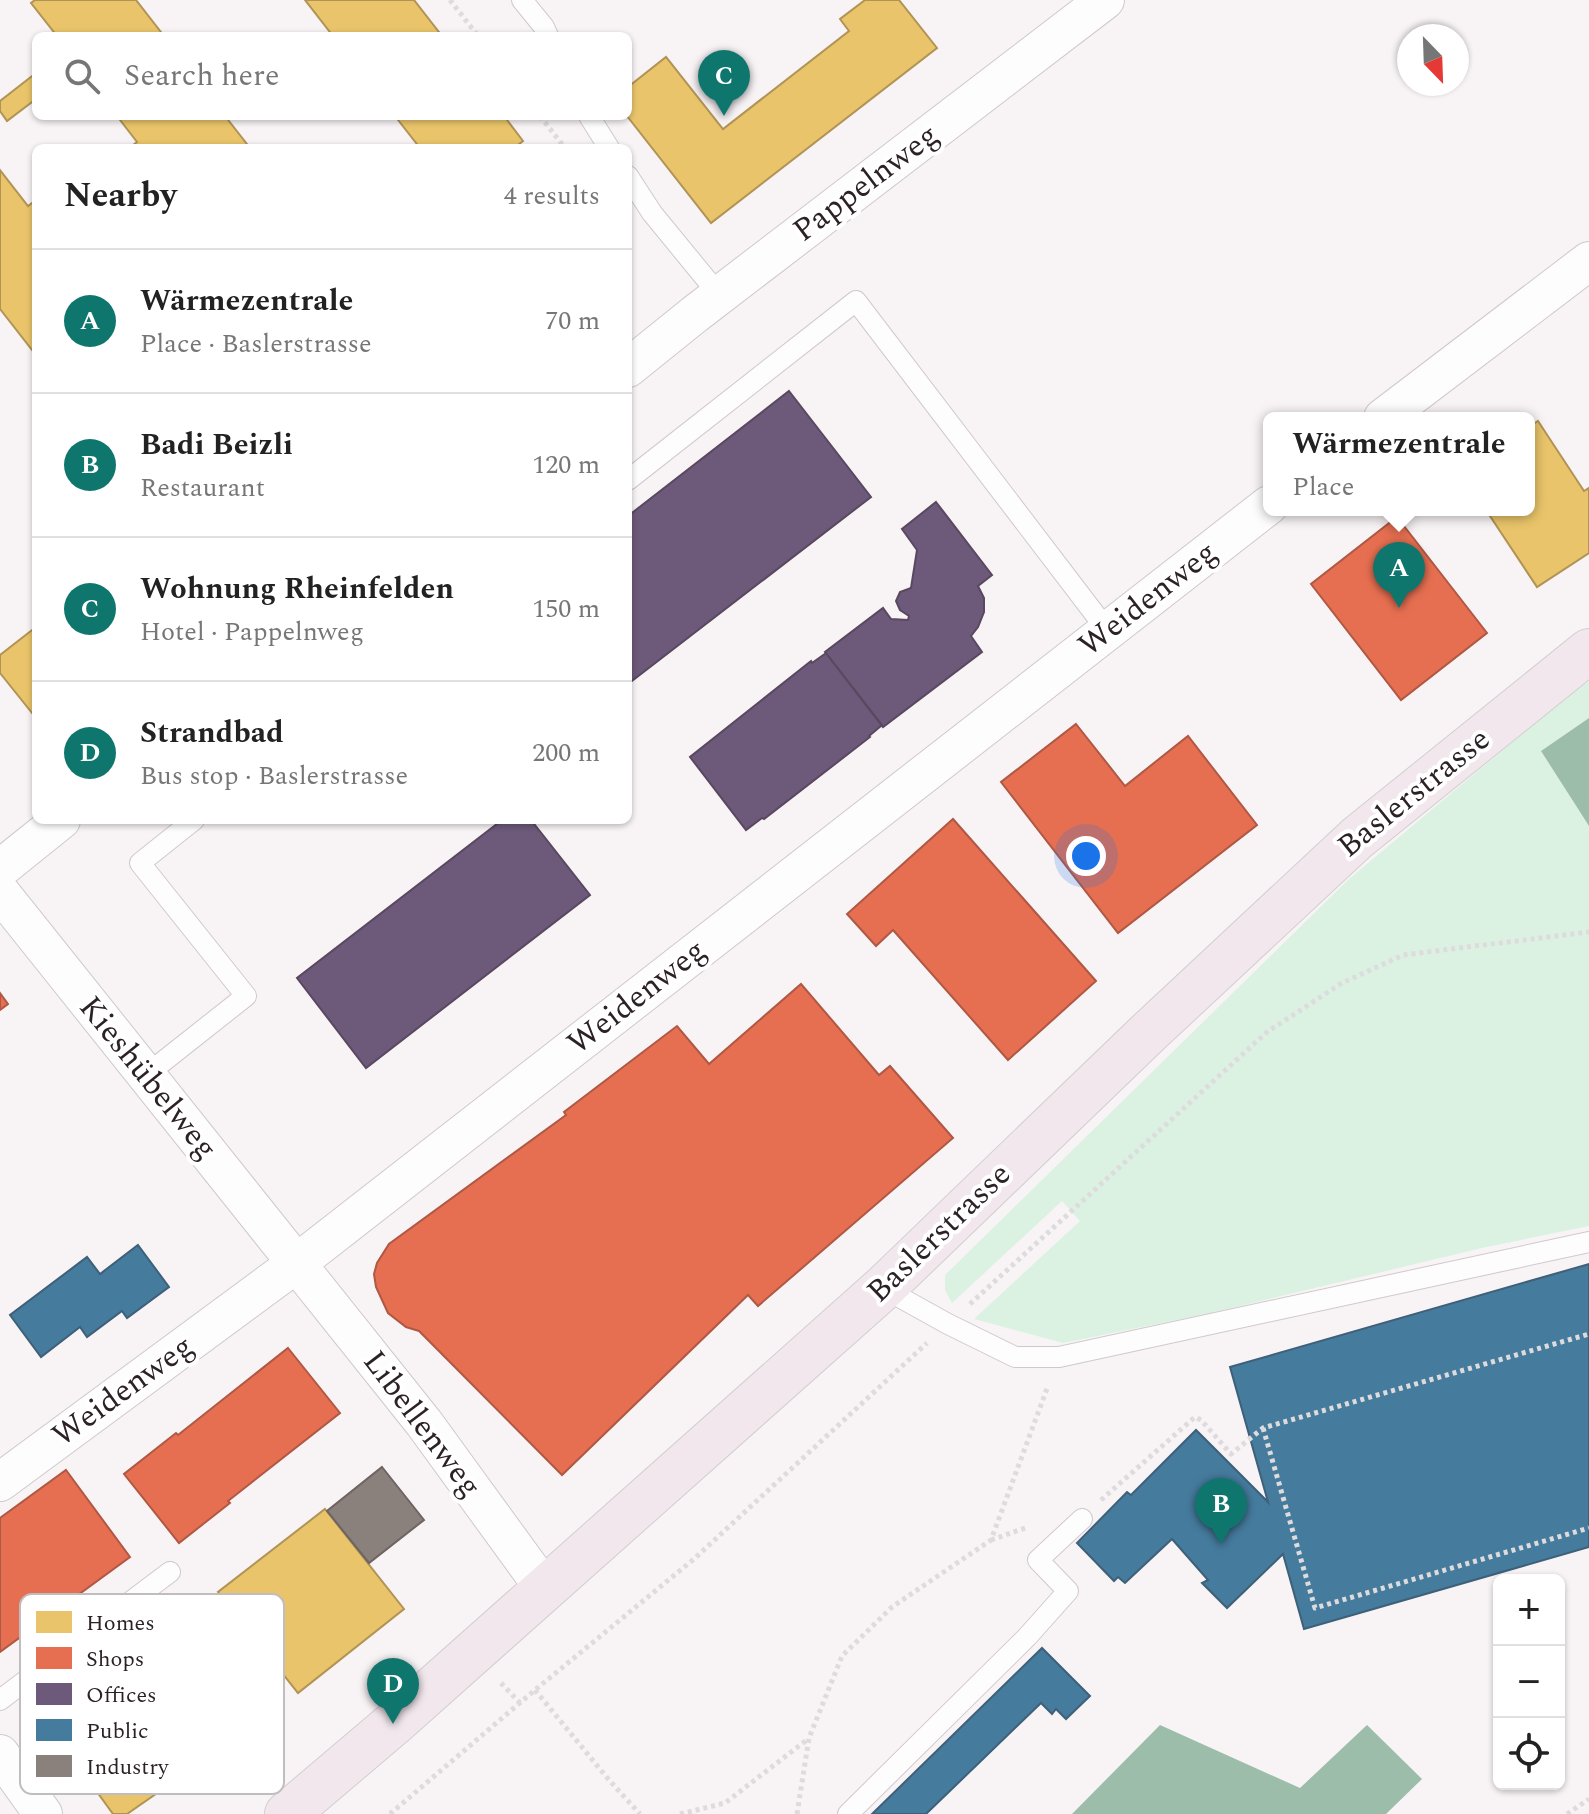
<!DOCTYPE html>
<meta charset="utf-8">
<style>
:root{--surface:#fff;--page:#f2f2f2;--text:#222;--muted:#767676;--line:#e0e0e0;--accent:#0f766e}
body{margin:0;font-family:Spectral,serif;background:var(--page);color:var(--text)}
.controls{position:absolute;right:24px;bottom:24px;display:grid;overflow:hidden;border-radius:12px;box-shadow:0 2px 6px #0004}
.controls button{width:72px;height:72px;display:grid;place-items:center;padding:0;border:0;border-bottom:2px solid var(--line);background:var(--surface);color:var(--text);font:40px sans-serif}
.compass{position:absolute;left:1397px;top:24px;width:72px;height:72px;border-radius:50%;background:var(--surface);box-shadow:0 2px 6px #0004;rotate:157deg}
.you{position:absolute;left:1086px;top:856px;width:28px;height:28px;margin:-20px;border:6px solid #fff;border-radius:50%;background:#1a73e8;box-shadow:0 0 0 12px #1a73e833}
.badge{display:grid;place-items:center;width:52px;height:52px;border-radius:50%;background:var(--accent);color:#fff;font-size:26px;font-weight:700}
.pin{position:absolute;translate:-50% -66px;filter:drop-shadow(0 2px 4px #0008)}
.pin::after{content:'';position:absolute;top:42px;width:28px;height:24px;background:inherit;clip-path:polygon(0 0,100% 0,50% 100%)}
.popup{position:absolute;left:1263px;top:412px;width:272px;height:104px;box-sizing:border-box;display:grid;place-content:center;border-radius:12px;background:var(--surface);filter:drop-shadow(0 2px 6px #0005);font-size:26px;white-space:nowrap;color:var(--muted)}
.popup b{font-size:30px;color:var(--text)}
.popup::after{content:'';position:absolute;left:50%;top:100%;margin-left:-16px;border:16px solid transparent;border-top-color:var(--surface)}
.list{margin:0;padding:0;list-style:none}
h2{display:flex;justify-content:space-between;align-items:center;height:104px;margin:0;padding:0 32px;font-size:34px}
h2 small{font-size:26px;font-weight:400;color:var(--muted)}
.list li{display:grid;grid-template-columns:52px 1fr auto;gap:24px;align-items:center;box-sizing:border-box;height:144px;padding:0 32px;border-top:2px solid var(--line)}
.list b{display:block;font-size:30px;white-space:nowrap}
.list p{margin:0;font-size:26px;white-space:nowrap;color:var(--muted)}
.list em{font-size:26px;font-style:normal;color:var(--muted)}
.icon{flex:none;width:44px;height:44px;fill:none;stroke:currentColor;stroke-width:2;stroke-linecap:round;stroke-linejoin:round}
.map{position:relative;flex:none;width:1589px;height:1814px;overflow:hidden}
.search{position:absolute;background:var(--surface);box-shadow:0 2px 6px #0004;left:32px;top:32px;width:600px;height:88px;display:flex;align-items:center;gap:20px;box-sizing:border-box;padding:0 28px;border-radius:12px;color:var(--muted);font-size:30px}
.panel{position:absolute;background:var(--surface);box-shadow:0 2px 6px #0004;left:32px;top:144px;width:600px;height:680px;border-radius:12px}
.map>svg:first-child{display:block}
.green{fill:#dbf2e3}
.water{fill:#9cbda9}
.homes{fill:#e9c46a;stroke:#b09355;stroke-width:2}
.shops{fill:#e76f51;stroke:#af5844;stroke-width:2}
.offices{fill:#6d597a;stroke:#5a4860;stroke-width:2}
.public{fill:#457b9d;stroke:#3e6079;stroke-width:2}
.industry{fill:#8a817c;stroke:#6e6462;stroke-width:2}
.lines{fill:none;stroke-linecap:round;stroke-linejoin:round}
.lane-casing{stroke:#d0c9cc;stroke-width:22}
.street-casing{stroke:#d0c9cc;stroke-width:40}
.primary-casing{stroke:#d2cfcf;stroke-width:46}
.path{stroke:#dedbdc;stroke-width:5;stroke-dasharray:4 4;stroke-linecap:butt}
.lane{stroke:#fefdfe;stroke-width:20}
.street{stroke:#fefdfe;stroke-width:38}
.primary{stroke:#f1e7ec;stroke-width:44}
.labels{text-anchor:middle;dominant-baseline:central;stroke-width:8;stroke-linejoin:round;paint-order:stroke}
.street-label{font-size:32px;fill:#2c2225;stroke:#fff}
.key{fill:#fff;stroke:#c0bdbe;stroke-width:2}
.key-label{font-size:22px;fill:#2c2225}
</style>
<div class="map">
<svg width="1589" height="1814" viewBox="0 0 1589 1814">
<rect width="100%" height="100%" fill="#f8f3f5"/>
<!-- green -->
<path class="green" d="M1589,681V718L1541,751L1589,826V1226L1482,1248L1211,1313L1063,1343L974,1319L1080,1221L1062,1201L952,1303L945,1290V1275L1349,879L1572,692Z"/>
<!-- water -->
<path class="water" d="M1589,718V826L1541,751Z
M1160,1725L1300,1788L1367,1725L1422,1779L1386,1814H1072Z"/>
<!-- homes -->
<path class="homes" d="M35,0H136L164,36H57L31,3Z
M305,0H414L442,36H333Z
M865,0H899L937,48L711,223L627,116L628,87L666,57L723,129L849,31L840,19Z
M36,73V99L7,121L0,111V101Z
M117,116H225L250,148H129L137,142Z
M395,116H504L523,141L514,148H420Z
M0,170L28,206L36,200V355L0,309Z
M1538,421L1584,491L1589,488V553L1537,587L1486,510H1529V427Z
M36,627V718L0,673V655Z
M325,1509L404,1609L298,1693L218,1592Z
M105,1688L173,1782L127,1814H113L50,1727Z"/>
<!-- shops -->
<path class="shops" d="M1397,517L1487,633L1401,700L1311,584Z
M1076,724L1125,786L1188,736L1257,825L1118,933L1001,782Z
M953,819L1096,981L1008,1060L893,930L876,946L847,914Z
M801,984L879,1075L890,1066L953,1138L758,1306L748,1295L562,1475L419,1331L406,1327L388,1313L376,1287L374,1274L377,1263L389,1244L566,1115L564,1112L677,1026L709,1064Z
M0,993L8,1004L0,1010Z
M288,1348L340,1413L228,1501L230,1503L179,1543L124,1474L176,1433L178,1435Z
M66,1470L130,1557L0,1652V1518Z"/>
<!-- offices -->
<path class="offices" d="M789,391L871,497L628,684V516Z
M936,502L992,575L978,586L984,598V612L978,627L971,636L982,652L883,727L825,652L883,608L891,619L908,620L909,616L900,610L896,601L900,592L911,588L917,550L902,529Z
M826,653L882,725L869,736L870,737L764,819L762,818L746,830L690,757L811,661L812,663Z
M502,820H531L590,895L366,1068L297,978Z"/>
<!-- public -->
<path class="public" d="M138,1245L169,1287L127,1318L122,1311L87,1337L80,1327L41,1357L10,1315L87,1257L100,1274Z
M1589,1264V1547L1304,1629L1283,1554L1227,1608L1202,1583L1208,1580L1172,1539L1125,1583L1118,1577L1114,1581L1077,1543L1127,1492L1131,1495L1196,1430L1268,1502L1230,1367Z
M1042,1648L1090,1696L1066,1719L1056,1709L1052,1714L1041,1703L926,1814H872Z"/>
<!-- industry -->
<path class="industry" d="M382,1467L424,1520L369,1563L327,1511Z"/>
<g class="lines">
<!-- lane casing -->
<g class="lane-casing">
<path id="lane" d="M522,0L544,27L548,36
M589,116L609,148
M628,176L652,213L720,296
M628,480L856,301L1107,630
M146,1075L246,996L140,863L194,820
M883,1288L948,1324L1015,1357H1059L1589,1242
M0,1700L170,1572
M848,1814L1027,1637L1068,1591L1038,1560L1082,1519"/>
</g>
<!-- street casing -->
<g class="street-casing">
<path id="street" d="M628,368L695,314L1105,0
M1383,418L1589,261
M0,869L61,820
M0,892L424,1423L544,1588
M0,1482L297,1263L1269,505
M0,1754L43,1814"/>
</g>
<!-- primary casing -->
<g class="primary-casing">
<path id="primary" d="M287,1814L393,1724L883,1288L1149,1032L1357,838L1589,651"/>
</g>
<!-- path -->
<path class="path" d="M450,0L478,36
M540,116L565,148
M970,1304L1267,1032L1342,983L1403,955L1589,932
M1263,1428L1315,1608L1589,1528
M1101,1500L1195,1417L1201,1420L1231,1454L1263,1428L1589,1334
M991,1540L1028,1527
M501,1683L520,1703
M535,1690L609,1780L640,1814
M390,1814L535,1690L694,1559L927,1343
M680,1814L725,1803L808,1739
M797,1814L809,1738L842,1656L892,1607L991,1540L1048,1386
M1567,1814L1589,1799"/>
<!-- lane -->
<use href="#lane" class="lane"/>
<!-- street -->
<use href="#street" class="street"/>
<!-- primary -->
<use href="#primary" class="primary"/>
</g>
<g class="labels">
<!-- street labels -->
<g class="street-label">
<text transform="translate(866 183) rotate(-37)">Pappelnweg</text>
<text transform="translate(1148 599) rotate(-38)">Weidenweg</text>
<text transform="translate(1414 793) rotate(-39)">Baslerstrasse</text>
<text transform="translate(637 997) rotate(-38)">Weidenweg</text>
<text transform="translate(148 1078) rotate(51)">Kieshübelweg</text>
<text transform="translate(939 1233) rotate(-44)">Baslerstrasse</text>
<text transform="translate(123 1391) rotate(-36)">Weidenweg</text>
<text transform="translate(422 1424) rotate(53)">Libellenweg</text>
</g>
</g>
<!-- legend -->
<rect x="20" y="1594" width="264" height="200" rx="12" class="key"/>
<rect x="36" y="1611" width="36" height="22" fill="#e9c46a"/>
<rect x="36" y="1647" width="36" height="22" fill="#e76f51"/>
<rect x="36" y="1683" width="36" height="22" fill="#6d597a"/>
<rect x="36" y="1719" width="36" height="22" fill="#457b9d"/>
<rect x="36" y="1755" width="36" height="22" fill="#8a817c"/>
<g class="key-label">
<text x="86" y="1630">Homes</text>
<text x="86" y="1666">Shops</text>
<text x="86" y="1702">Offices</text>
<text x="86" y="1738">Public</text>
<text x="86" y="1774">Industry</text>
</g>
</svg>
<div class="controls">
<button>+</button>
<button>−</button>
<button><svg class="icon" aria-label="locate" viewBox="0 0 24 24"><circle cx="12" cy="12" r="6"/><path d="M12 2v4M12 18v4M2 12h4M18 12h4"/></svg></button>
</div>
<svg class="compass" viewBox="-18 -18 36 36"><path d="M0-13l5 13h-10z" fill="#e53935"/><path d="M0 13l5-13h-10z" fill="#767676"/></svg>
<div class="you"></div>
<div class="pin badge" style="left:1399px;top:608px">A</div>
<div class="popup"><b>Wärmezentrale</b>Place</div>
<div class="pin badge" style="left:1221px;top:1544px">B</div>
<div class="pin badge" style="left:724px;top:116px">C</div>
<div class="pin badge" style="left:393px;top:1724px">D</div>
<div class="search"><svg class="icon" aria-label="search" viewBox="0 0 24 24"><circle cx="10" cy="10" r="6"/><path d="M15 15l6 6"/></svg>Search here</div>
<section class="panel">
<h2>Nearby<small>4 results</small></h2>
<ul class="list">
<li><span class="badge">A</span><div><b>Wärmezentrale</b><p>Place · Baslerstrasse</p></div><em>70 m</em></li>
<li><span class="badge">B</span><div><b>Badi Beizli</b><p>Restaurant</p></div><em>120 m</em></li>
<li><span class="badge">C</span><div><b>Wohnung Rheinfelden</b><p>Hotel · Pappelnweg</p></div><em>150 m</em></li>
<li><span class="badge">D</span><div><b>Strandbad</b><p>Bus stop · Baslerstrasse</p></div><em>200 m</em></li>
</ul>
</section>
</div>
